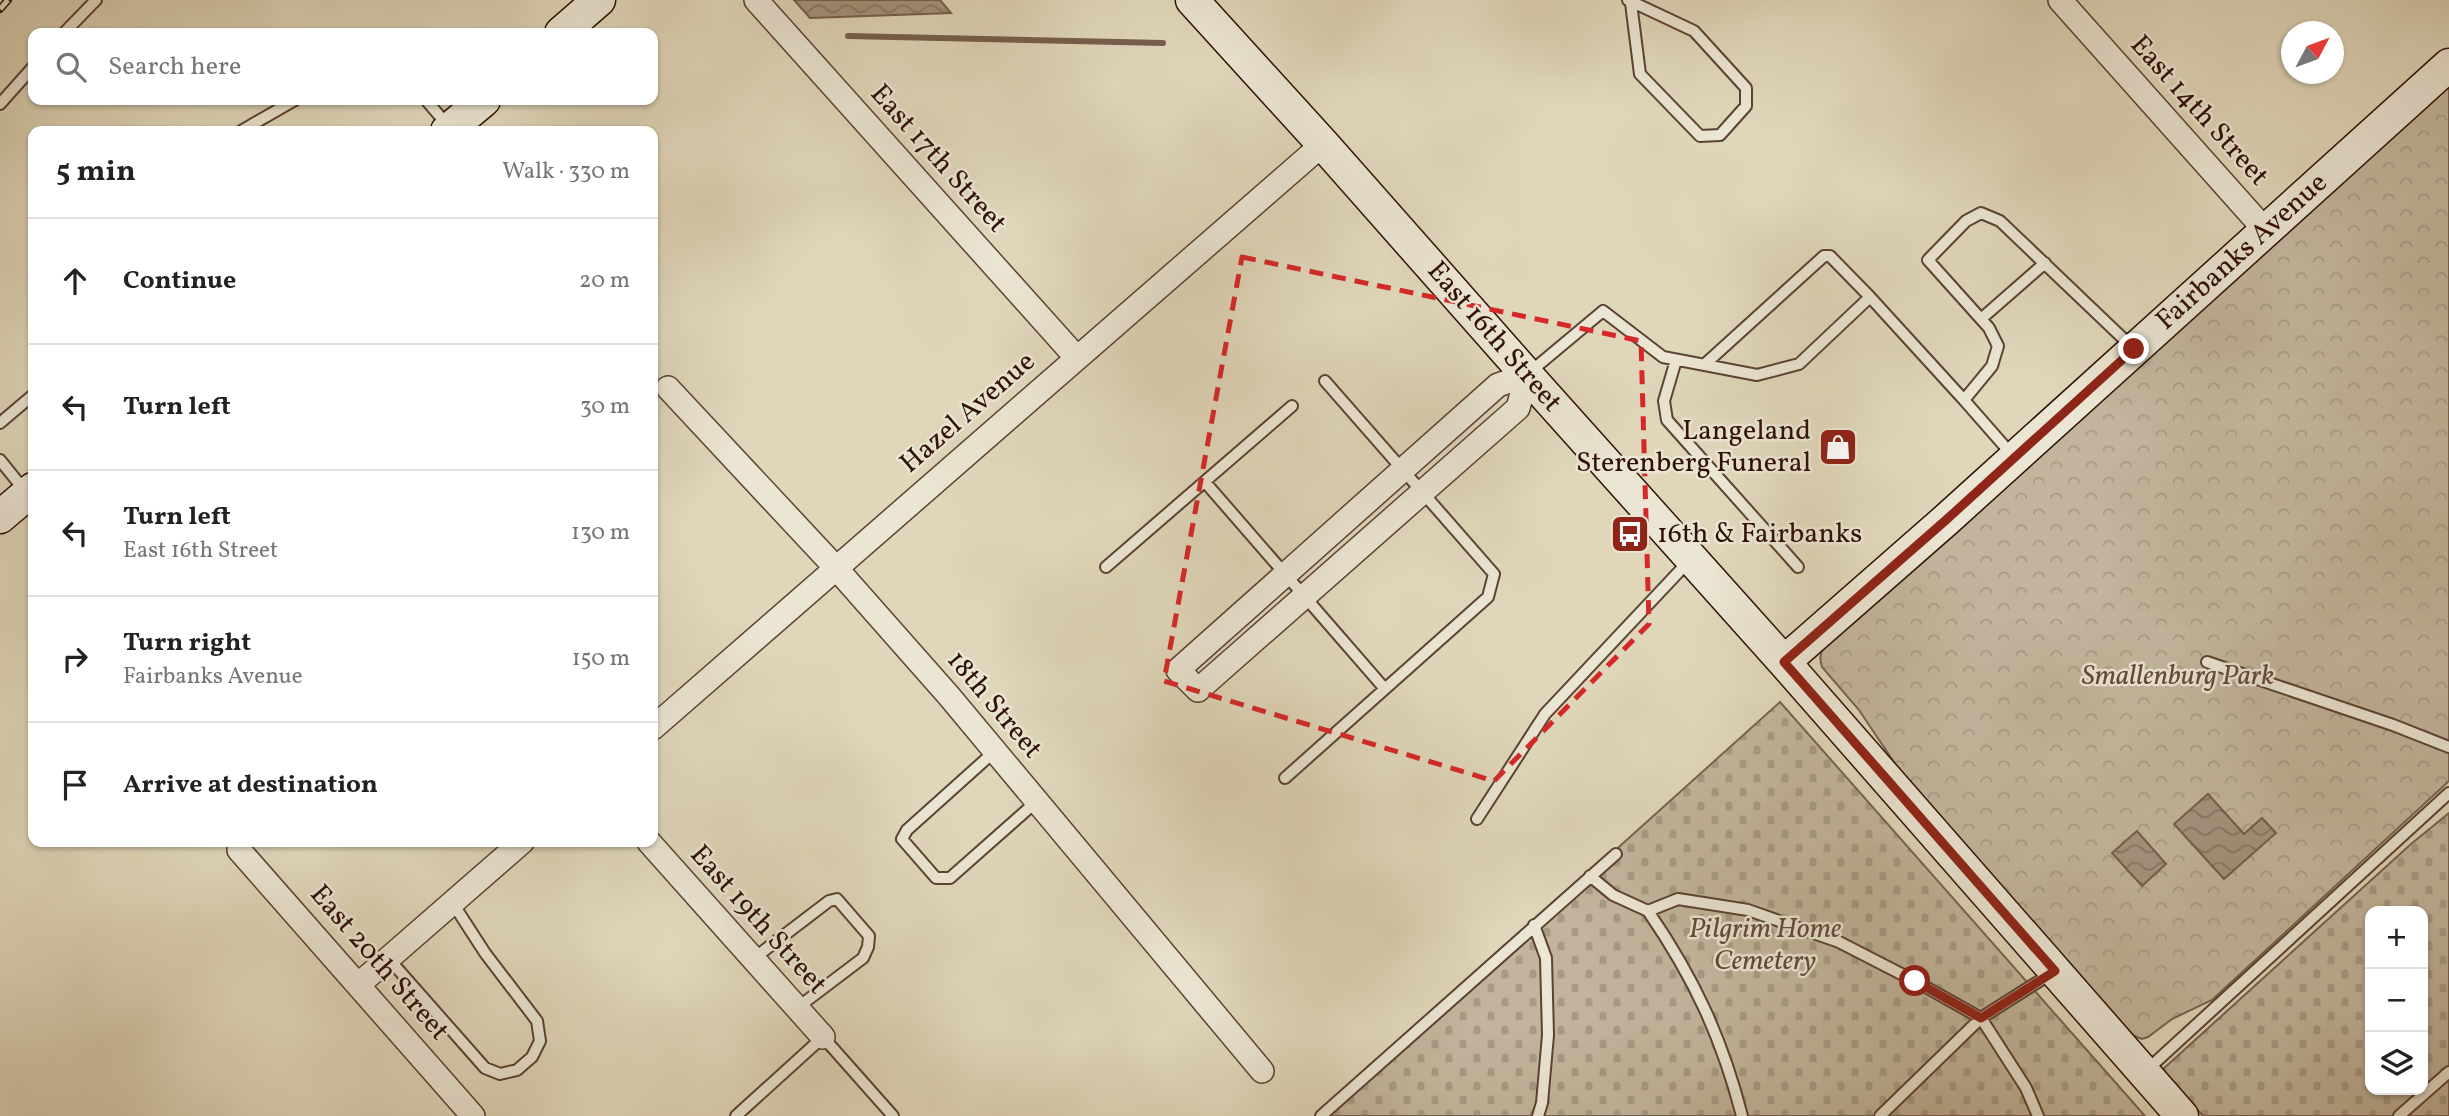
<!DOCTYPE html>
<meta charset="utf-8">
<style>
:root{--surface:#fff;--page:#f2f2f2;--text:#222;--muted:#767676;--line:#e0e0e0}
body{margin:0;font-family:Vollkorn,serif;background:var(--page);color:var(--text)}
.controls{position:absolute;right:21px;bottom:21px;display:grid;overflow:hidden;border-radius:14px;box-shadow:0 2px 5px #0004}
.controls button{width:63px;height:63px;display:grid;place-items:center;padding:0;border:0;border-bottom:2px solid var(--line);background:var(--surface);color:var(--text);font:35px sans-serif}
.compass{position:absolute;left:2281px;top:21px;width:63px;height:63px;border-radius:50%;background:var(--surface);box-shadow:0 2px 5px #0004;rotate:49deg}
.stop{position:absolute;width:21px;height:21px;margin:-16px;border:5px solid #8f2418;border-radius:50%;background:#fff}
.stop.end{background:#8f2418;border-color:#fff;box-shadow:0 2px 7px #0008}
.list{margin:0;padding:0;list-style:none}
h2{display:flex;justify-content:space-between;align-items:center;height:91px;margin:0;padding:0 28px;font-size:30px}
h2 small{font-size:23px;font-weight:400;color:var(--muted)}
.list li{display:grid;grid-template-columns:46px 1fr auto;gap:21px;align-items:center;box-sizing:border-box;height:126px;padding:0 28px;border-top:2px solid var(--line)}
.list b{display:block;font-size:26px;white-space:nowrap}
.list p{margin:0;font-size:23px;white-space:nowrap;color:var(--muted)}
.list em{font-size:23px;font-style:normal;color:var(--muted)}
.icon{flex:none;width:38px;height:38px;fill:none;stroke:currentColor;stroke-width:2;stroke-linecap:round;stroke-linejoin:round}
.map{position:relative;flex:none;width:2449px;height:1116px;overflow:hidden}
.search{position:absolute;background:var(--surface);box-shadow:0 2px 5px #0004;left:28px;top:28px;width:630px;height:77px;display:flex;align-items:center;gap:18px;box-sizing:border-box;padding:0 24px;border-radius:14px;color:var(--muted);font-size:26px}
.panel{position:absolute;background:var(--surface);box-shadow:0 2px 5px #0004;left:28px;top:126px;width:630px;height:721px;border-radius:14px}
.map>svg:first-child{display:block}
.forest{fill:url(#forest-crowns);stroke:#786250;stroke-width:2}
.cemetery{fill:url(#cemetery-stones);stroke:#786250;stroke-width:2;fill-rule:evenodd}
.water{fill:url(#water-waves);stroke:#755f4d;stroke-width:2}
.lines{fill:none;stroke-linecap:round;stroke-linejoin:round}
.stream{stroke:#755f4d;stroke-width:6}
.lane-casing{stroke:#5b4232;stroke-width:14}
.street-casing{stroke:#5b4232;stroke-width:26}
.secondary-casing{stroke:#2f1004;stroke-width:35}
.lane{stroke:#ebe5d3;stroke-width:10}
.street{stroke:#ebe5d3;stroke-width:23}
.secondary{stroke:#ebe5d3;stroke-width:32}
.rail-casing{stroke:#2f1004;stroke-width:8}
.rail{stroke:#ebe5d3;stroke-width:5;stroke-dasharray:16;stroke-linecap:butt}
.route{stroke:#8f2418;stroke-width:9}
.marked{fill:none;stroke:#d62828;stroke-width:5;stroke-dasharray:14 9;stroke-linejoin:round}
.labels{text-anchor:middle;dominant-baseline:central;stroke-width:5;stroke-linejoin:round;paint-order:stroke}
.street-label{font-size:28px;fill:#2f1004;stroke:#ebe5d3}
.poi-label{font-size:28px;fill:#2f1004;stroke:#ebe5d3;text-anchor:end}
.park-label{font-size:28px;font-style:italic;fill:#624a39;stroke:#ebe5d3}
</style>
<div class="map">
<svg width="2449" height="1116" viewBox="0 0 2449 1116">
<defs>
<pattern id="forest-crowns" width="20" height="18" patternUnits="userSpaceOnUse" patternTransform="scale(1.75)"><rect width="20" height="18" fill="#c2b59c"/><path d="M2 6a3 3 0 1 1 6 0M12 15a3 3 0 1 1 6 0" fill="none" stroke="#a79b85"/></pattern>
<pattern id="cemetery-stones" width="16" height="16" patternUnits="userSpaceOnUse" patternTransform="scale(1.75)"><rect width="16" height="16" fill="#c2b59c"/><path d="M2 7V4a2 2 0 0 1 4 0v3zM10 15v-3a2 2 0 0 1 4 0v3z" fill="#a79b85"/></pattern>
<pattern id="water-waves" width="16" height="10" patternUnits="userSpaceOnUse" patternTransform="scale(1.75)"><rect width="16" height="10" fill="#a4937d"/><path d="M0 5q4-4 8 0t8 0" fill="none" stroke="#867764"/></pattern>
</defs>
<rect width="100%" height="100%" fill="#e0d7bb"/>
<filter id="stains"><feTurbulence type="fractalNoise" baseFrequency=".00286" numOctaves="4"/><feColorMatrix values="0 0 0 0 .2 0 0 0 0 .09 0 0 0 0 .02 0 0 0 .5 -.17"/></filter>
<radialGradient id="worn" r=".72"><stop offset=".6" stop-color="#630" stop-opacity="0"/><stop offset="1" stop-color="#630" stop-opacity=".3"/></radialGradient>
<!-- forest -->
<path class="forest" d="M2449,83V781L2212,1000L2172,1019L2148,1037L2142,1039L2129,1034L1912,789L1859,710L1822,667C1818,655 1822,650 1828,640Z"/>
<!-- cemetery -->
<path class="cemetery" d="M1780,702L2145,1116H1320Z
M2449,813V1116H2203L2162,1070L2411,844ZM2370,911H2423V1090H2370Z"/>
<!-- water -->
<path class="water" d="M794,0H940L951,13L810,18Z
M2208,794L2244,834L2262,818L2276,833L2224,879L2174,824Z
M2137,831L2166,864L2142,886L2112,853Z"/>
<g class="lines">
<!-- stream -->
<path class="stream" d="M848,36L1163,43"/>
<!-- lane casing -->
<g class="lane-casing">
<path id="lane" d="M1628,0L1694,31L1746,88V106L1720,135L1700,136L1640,74L1631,3
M64,33L96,0
M426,100L449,127
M0,104L33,67
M241,131L295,100
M1981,319L2045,263
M1676,360L1664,401L1667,420L1798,567
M1704,365L1824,256H1830L1870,297
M1530,372L1603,311L1663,357L1757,375L1799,364L1870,297L1964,400
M0,423L33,395
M2014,457L1964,400L1992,366L1998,346L1989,328L1928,260L1966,221L1981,213L2000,221L2132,347
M0,460L25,491
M1205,482L1385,689
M1106,567L1292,406
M2207,662L2393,725L2449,747
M995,751L907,830L902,839L936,878H950L1037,801
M1285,778L1488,597L1494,574L1325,381
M1477,819L1545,714L1689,561
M1590,876L1613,895L1648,911L1678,899L1748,910L1839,942L1915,981L1981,1018L2026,1088L2038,1116
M1648,911C1694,978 1722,1038 1742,1116
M1534,925L1546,958L1548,1035L1542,1103L1538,1116
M388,958L485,1068L500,1074L517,1070L532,1057L540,1041L537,1021L485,953L452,902
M753,959L829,901L837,899L869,936L868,947L863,958L797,1008
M2147,1070L2449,793
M736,1116L823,1037L893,1116
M1321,1116L1616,854
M1880,1116L1981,1018L2052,973
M2399,1116L2449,1072"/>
</g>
<!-- street casing -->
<g class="street-casing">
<path id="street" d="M756,0L1076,357
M2060,0L2265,230
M1527,375L1518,408L1198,690L1178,670L1498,385Z
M668,388L836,568L949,696L1262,1071
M653,728L1323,144
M649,842L823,1037
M239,850L473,1116
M358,985L522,842"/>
</g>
<!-- secondary casing -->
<g class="secondary-casing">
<path id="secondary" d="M1192,0L1323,144L1527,375L1784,662L2182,1116
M561,33L599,0
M447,131L484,100
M0,517L33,489
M1784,662L1946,520L2449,65"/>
</g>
<!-- lane -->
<use href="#lane" class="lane"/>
<!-- street -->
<use href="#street" class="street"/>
<!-- secondary -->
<use href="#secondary" class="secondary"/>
<!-- rail casing -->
<g class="rail-casing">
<path id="rail" d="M0,9L8,0"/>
</g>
<!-- rail -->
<use href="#rail" class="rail"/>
</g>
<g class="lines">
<!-- route -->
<path class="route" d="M1915,981L1981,1018L2055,971L1784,662L1946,520L2134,349"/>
</g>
<!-- marked area -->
<path class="marked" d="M1242,257L1641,341L1649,624L1494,781L1164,681Z"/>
<!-- icons -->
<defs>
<g id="shop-square" transform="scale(2.0125)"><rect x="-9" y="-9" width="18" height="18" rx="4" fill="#8f2418" stroke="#ebe5d3"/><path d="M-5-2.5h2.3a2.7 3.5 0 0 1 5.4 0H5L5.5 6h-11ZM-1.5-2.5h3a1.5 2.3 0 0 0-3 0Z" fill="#fff"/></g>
<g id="bus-square" transform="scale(2.0125)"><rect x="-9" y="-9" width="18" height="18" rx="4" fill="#8f2418" stroke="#ebe5d3"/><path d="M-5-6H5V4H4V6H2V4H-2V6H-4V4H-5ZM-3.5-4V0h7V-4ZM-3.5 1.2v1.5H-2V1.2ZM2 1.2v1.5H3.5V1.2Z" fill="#fff"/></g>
</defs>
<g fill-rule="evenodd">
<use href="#shop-square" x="1838" y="447"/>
<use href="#bus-square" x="1630" y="534"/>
</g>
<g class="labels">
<!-- street labels -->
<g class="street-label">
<text transform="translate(2199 111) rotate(48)">East 14th Street</text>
<text transform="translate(938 159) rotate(48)">East 17th Street</text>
<text transform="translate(2242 252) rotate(-42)">Fairbanks Avenue</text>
<text transform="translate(1494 337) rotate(49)">East 16th Street</text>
<text transform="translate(968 413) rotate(-41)">Hazel Avenue</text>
<text transform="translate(994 705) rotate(50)">18th Street</text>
<text transform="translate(758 920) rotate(48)">East 19th Street</text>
<text transform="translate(379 963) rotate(49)">East 20th Street</text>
</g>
<!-- poi labels -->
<g class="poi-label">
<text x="1811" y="431">Langeland<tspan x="1811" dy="32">Sterenberg Funeral</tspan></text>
<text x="1657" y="534" text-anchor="start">16th &amp; Fairbanks</text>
</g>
<!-- park labels -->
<g class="park-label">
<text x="2178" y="676">Smallenburg Park</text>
<text x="1765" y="929">Pilgrim Home<tspan x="1765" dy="32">Cemetery</tspan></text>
</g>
</g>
<rect width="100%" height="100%" filter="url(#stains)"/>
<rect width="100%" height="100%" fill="url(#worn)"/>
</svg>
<div class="controls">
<button>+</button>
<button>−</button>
<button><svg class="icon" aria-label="layers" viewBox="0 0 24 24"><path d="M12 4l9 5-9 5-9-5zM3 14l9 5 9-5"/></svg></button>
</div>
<svg class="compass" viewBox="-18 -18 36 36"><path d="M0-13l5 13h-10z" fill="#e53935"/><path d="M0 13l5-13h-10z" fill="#767676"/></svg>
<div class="stop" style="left:1915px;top:981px"></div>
<div class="stop end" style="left:2134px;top:349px"></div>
<div class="search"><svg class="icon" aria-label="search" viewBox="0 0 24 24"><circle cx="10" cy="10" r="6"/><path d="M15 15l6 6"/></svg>Search here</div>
<section class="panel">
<h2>5 min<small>Walk · 330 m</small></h2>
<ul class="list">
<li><svg class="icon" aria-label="ahead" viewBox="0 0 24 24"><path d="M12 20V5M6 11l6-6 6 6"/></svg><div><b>Continue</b></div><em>20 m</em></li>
<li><svg class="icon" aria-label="left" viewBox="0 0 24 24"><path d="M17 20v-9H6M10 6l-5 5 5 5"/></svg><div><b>Turn left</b></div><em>30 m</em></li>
<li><svg class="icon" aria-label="left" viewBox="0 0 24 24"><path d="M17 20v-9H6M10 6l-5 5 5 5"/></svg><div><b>Turn left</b><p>East 16th Street</p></div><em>130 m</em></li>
<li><svg class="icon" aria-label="right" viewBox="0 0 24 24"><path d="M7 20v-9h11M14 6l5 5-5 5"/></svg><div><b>Turn right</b><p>Fairbanks Avenue</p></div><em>150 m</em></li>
<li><svg class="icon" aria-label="arrive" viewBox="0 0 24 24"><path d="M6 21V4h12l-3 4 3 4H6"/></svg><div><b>Arrive at destination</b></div></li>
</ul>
</section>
</div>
